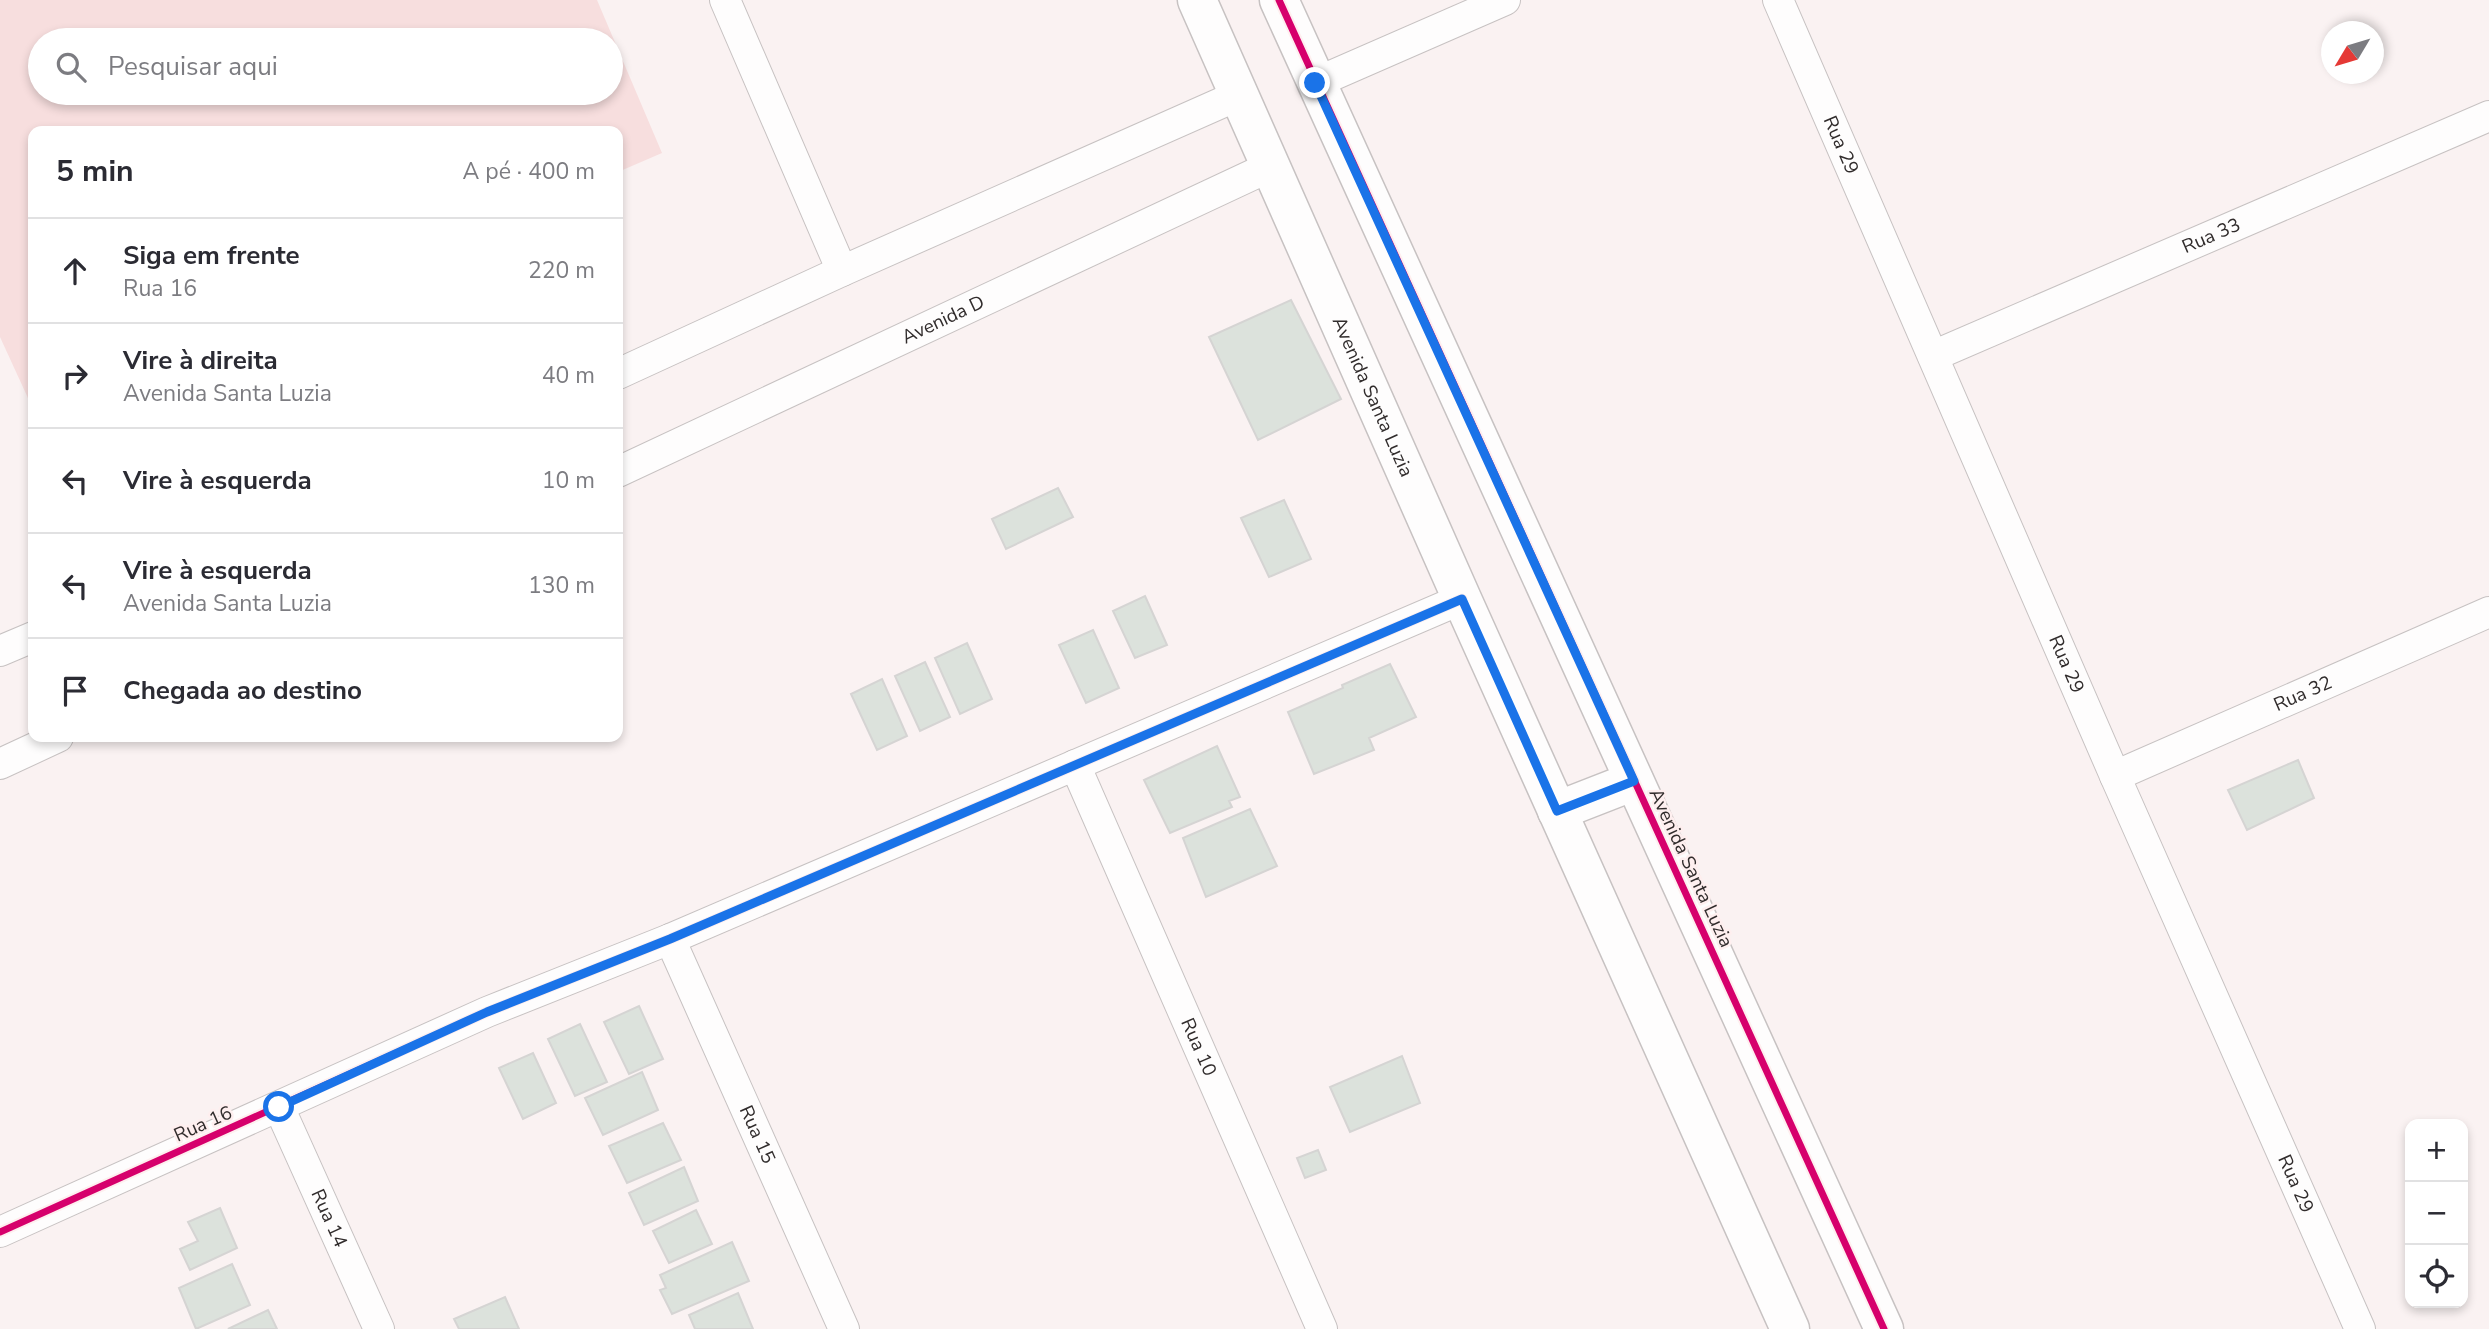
<!DOCTYPE html>
<html lang="pt">
<meta charset="utf-8">
<style>
:root{--surface:#fff;--page:#f7f7f7;--text:#2b2b33;--muted:#7c7c81;--line:#e1e1e2}
body{margin:0;font-family:"Nunito Sans",sans-serif;background:var(--page);color:var(--text)}
.controls{position:absolute;right:21px;bottom:21px;display:grid;overflow:hidden;border-radius:14px;box-shadow:0 4px 10px #0003}
.controls button{width:63px;height:63px;display:grid;place-items:center;padding:0;border:0;border-bottom:2px solid var(--line);background:var(--surface);color:var(--text);font:35px sans-serif}
.compass{position:absolute;left:2321px;top:21px;width:63px;height:63px;border-radius:50%;background:var(--surface);box-shadow:0 4px 10px #0003;rotate:232deg}
.stop{position:absolute;width:21px;height:21px;margin:-16px;border:5px solid #1a73e8;border-radius:50%;background:#fff}
.stop.end{background:#1a73e8;border-color:#fff;box-shadow:0 2px 7px #0008}
.list{margin:0;padding:0;list-style:none}
h2{display:flex;justify-content:space-between;align-items:center;height:91px;margin:0;padding:0 28px;font-size:30px}
h2 small{font-size:23px;font-weight:400;color:var(--muted)}
.list li{display:grid;grid-template-columns:46px 1fr auto;gap:21px;align-items:center;box-sizing:border-box;height:105px;padding:0 28px;border-top:2px solid var(--line)}
.list b{display:block;font-size:26px;white-space:nowrap}
.list p{margin:0;font-size:23px;white-space:nowrap;color:var(--muted)}
.list em{font-size:23px;font-style:normal;color:var(--muted)}
.icon{flex:none;width:38px;height:38px;fill:none;stroke:currentColor;stroke-width:2;stroke-linecap:round;stroke-linejoin:round}
.map{position:relative;flex:none;width:2489px;height:1329px;overflow:hidden}
.search{position:absolute;background:var(--surface);box-shadow:0 4px 10px #0003;left:28px;top:28px;width:595px;height:77px;display:flex;align-items:center;gap:18px;box-sizing:border-box;padding:0 24px;border-radius:38px;color:var(--muted);font-size:26px}
.panel{position:absolute;background:var(--surface);box-shadow:0 4px 10px #0003;left:28px;top:126px;width:595px;height:616px;border-radius:14px}
.map>svg:first-child{display:block}
.green{fill:#f7dede;fill-rule:evenodd}
.building{fill:#dce2dc;stroke:#d5d4d3;stroke-width:2}
.lines{fill:none;stroke-linecap:round;stroke-linejoin:round}
.street-casing{stroke:#c7c2c2;stroke-width:32}
.secondary-casing{stroke:#c7c2c2;stroke-width:41}
.street{stroke:#fefdfd;stroke-width:30}
.secondary{stroke:#fefdfd;stroke-width:38}
.cycleway-casing{stroke:#feefef;stroke-width:11}
.cycleway{stroke:#d6006c;stroke-width:7}
.route{stroke:#1a73e8;stroke-width:9}
.labels{text-anchor:middle;dominant-baseline:central;stroke-width:5;stroke-linejoin:round;paint-order:stroke}
.street-label{font-size:19px;fill:#312c2c;stroke:#feefef}
</style>
<div class="map">
<svg width="2489" height="1329" viewBox="0 0 2489 1329">
<rect width="100%" height="100%" fill="#faf2f2"/>
<!-- green -->
<path class="green" d="M0,0H597L662,153L618,172V131H33V409L0,337ZM40,40H611V93H40Z"/>
<!-- building -->
<path class="building" d="M1291,300L1341,399L1258,440L1209,337Z
M1058,488L1073,517L1006,549L992,519Z
M1284,500L1311,559L1269,577L1241,518Z
M1145,596L1167,645L1135,658L1113,611Z
M1093,630L1119,688L1086,703L1059,645Z
M967,643L992,699L960,714L935,658Z
M925,662L950,717L920,731L895,676Z
M1390,664L1416,717L1369,738L1374,750L1314,774L1288,712L1343,688L1342,685Z
M882,679L907,736L877,750L851,694Z
M1217,746L1240,797L1229,801L1232,807L1170,833L1144,780Z
M2298,760L2314,798L2247,830L2228,790Z
M1250,809L1277,866L1206,897L1183,838Z
M639,1006L663,1059L629,1074L604,1022Z
M580,1024L607,1082L575,1096L548,1039Z
M533,1053L556,1103L523,1119L499,1068Z
M1402,1056L1420,1103L1350,1132L1330,1087Z
M642,1072L658,1110L603,1135L585,1098Z
M663,1123L681,1160L627,1183L609,1146Z
M1318,1150L1326,1170L1305,1178L1297,1158Z
M684,1167L698,1201L644,1225L629,1193Z
M220,1208L237,1248L190,1270L180,1249L198,1241L188,1222Z
M696,1210L712,1244L669,1263L653,1231Z
M732,1242L749,1281L672,1314L660,1290L666,1288L660,1275Z
M232,1264L250,1305L196,1329L179,1288Z
M738,1293L753,1329H695L689,1315Z
M505,1297L519,1329H459L454,1319Z
M268,1310L277,1329H228Z"/>
<g class="lines">
<!-- street casing -->
<g class="street-casing">
<g id="street">
<path d="M725,0L842,271"/>
<path id="s1" d="M1778,0L2115,776L2360,1329"/>
<path d="M1315,83L1505,0"/>
<path id="s2" d="M1933,356L2489,116"/>
<path d="M618,374L842,271L1239,95"/>
<path id="s3" d="M618,472L1269,167"/>
<path d="M0,651L33,637"/>
<path d="M0,764L58,737"/>
<path id="s4" d="M1075,765L1322,1329"/>
<path id="s5" d="M2115,776L2489,612"/>
<path id="s6" d="M670,939L844,1329"/>
<path id="s7" d="M279,1107L379,1329"/>
<path d="M0,1232L487,1012L670,939L1462,599"/>
</g>
</g>
<!-- secondary casing -->
<g class="secondary-casing">
<g id="secondary">
<path id="s8" d="M1197,0L1462,599L1790,1329"/>
<path d="M1279,0L1884,1329"/>
<path d="M1557,811L1634,781"/>
</g>
</g>
<!-- street -->
<use href="#street" class="street"/>
<!-- secondary -->
<use href="#secondary" class="secondary"/>
<!-- cycleway casing -->
<g class="cycleway-casing">
<path id="cycleway" d="M1279,0L1884,1329
M0,1232L487,1012L670,939L1462,599"/>
</g>
<!-- cycleway -->
<use href="#cycleway" class="cycleway"/>
</g>
<g class="lines">
<!-- route -->
<path class="route" d="M279,1107L487,1012L670,939L1462,599L1557,811L1634,781L1315,83"/>
</g>
<g class="labels">
<!-- street labels -->
<g class="street-label">
<text stroke="none"><textPath href="#s1" startOffset="158">Rua 29</textPath></text>
<text stroke="none"><textPath href="#s2" startOffset="303">Rua 33</textPath></text>
<text stroke="none"><textPath href="#s3" startOffset="359">Avenida D</textPath></text>
<text stroke="none"><textPath href="#s8" startOffset="434">Avenida Santa Luzia</textPath></text>
<text stroke="none"><textPath href="#s1" startOffset="724">Rua 29</textPath></text>
<text stroke="none"><textPath href="#s5" startOffset="205">Rua 32</textPath></text>
<text transform="translate(1691 868) rotate(65)">Avenida Santa Luzia</text>
<text stroke="none"><textPath href="#s4" startOffset="308">Rua 10</textPath></text>
<text transform="translate(203 1124) rotate(-24)">Rua 16</text>
<text stroke="none"><textPath href="#s6" startOffset="214">Rua 15</textPath></text>
<text stroke="none"><textPath href="#s1" startOffset="1292">Rua 29</textPath></text>
<text stroke="none"><textPath href="#s7" startOffset="122">Rua 14</textPath></text>
</g>
</g>
</svg>
<div class="controls">
<button>+</button>
<button>−</button>
<button><svg class="icon" aria-label="locate" viewBox="0 0 24 24"><circle cx="12" cy="12" r="6"/><path d="M12 2v4M12 18v4M2 12h4M18 12h4"/></svg></button>
</div>
<svg class="compass" viewBox="-18 -18 36 36"><path d="M0-13l5 13h-10z" fill="#e53935"/><path d="M0 13l5-13h-10z" fill="#7c7c81"/></svg>
<div class="stop" style="left:279px;top:1107px"></div>
<div class="stop end" style="left:1315px;top:83px"></div>
<div class="search"><svg class="icon" aria-label="search" viewBox="0 0 24 24"><circle cx="10" cy="10" r="6"/><path d="M15 15l6 6"/></svg>Pesquisar aqui</div>
<section class="panel">
<h2>5 min<small>A pé · 400 m</small></h2>
<ul class="list">
<li><svg class="icon" aria-label="ahead" viewBox="0 0 24 24"><path d="M12 20V5M6 11l6-6 6 6"/></svg><div><b>Siga em frente</b><p>Rua 16</p></div><em>220 m</em></li>
<li><svg class="icon" aria-label="right" viewBox="0 0 24 24"><path d="M7 20v-9h11M14 6l5 5-5 5"/></svg><div><b>Vire à direita</b><p>Avenida Santa Luzia</p></div><em>40 m</em></li>
<li><svg class="icon" aria-label="left" viewBox="0 0 24 24"><path d="M17 20v-9H6M10 6l-5 5 5 5"/></svg><div><b>Vire à esquerda</b></div><em>10 m</em></li>
<li><svg class="icon" aria-label="left" viewBox="0 0 24 24"><path d="M17 20v-9H6M10 6l-5 5 5 5"/></svg><div><b>Vire à esquerda</b><p>Avenida Santa Luzia</p></div><em>130 m</em></li>
<li><svg class="icon" aria-label="arrive" viewBox="0 0 24 24"><path d="M6 21V4h12l-3 4 3 4H6"/></svg><div><b>Chegada ao destino</b></div></li>
</ul>
</section>
</div>
